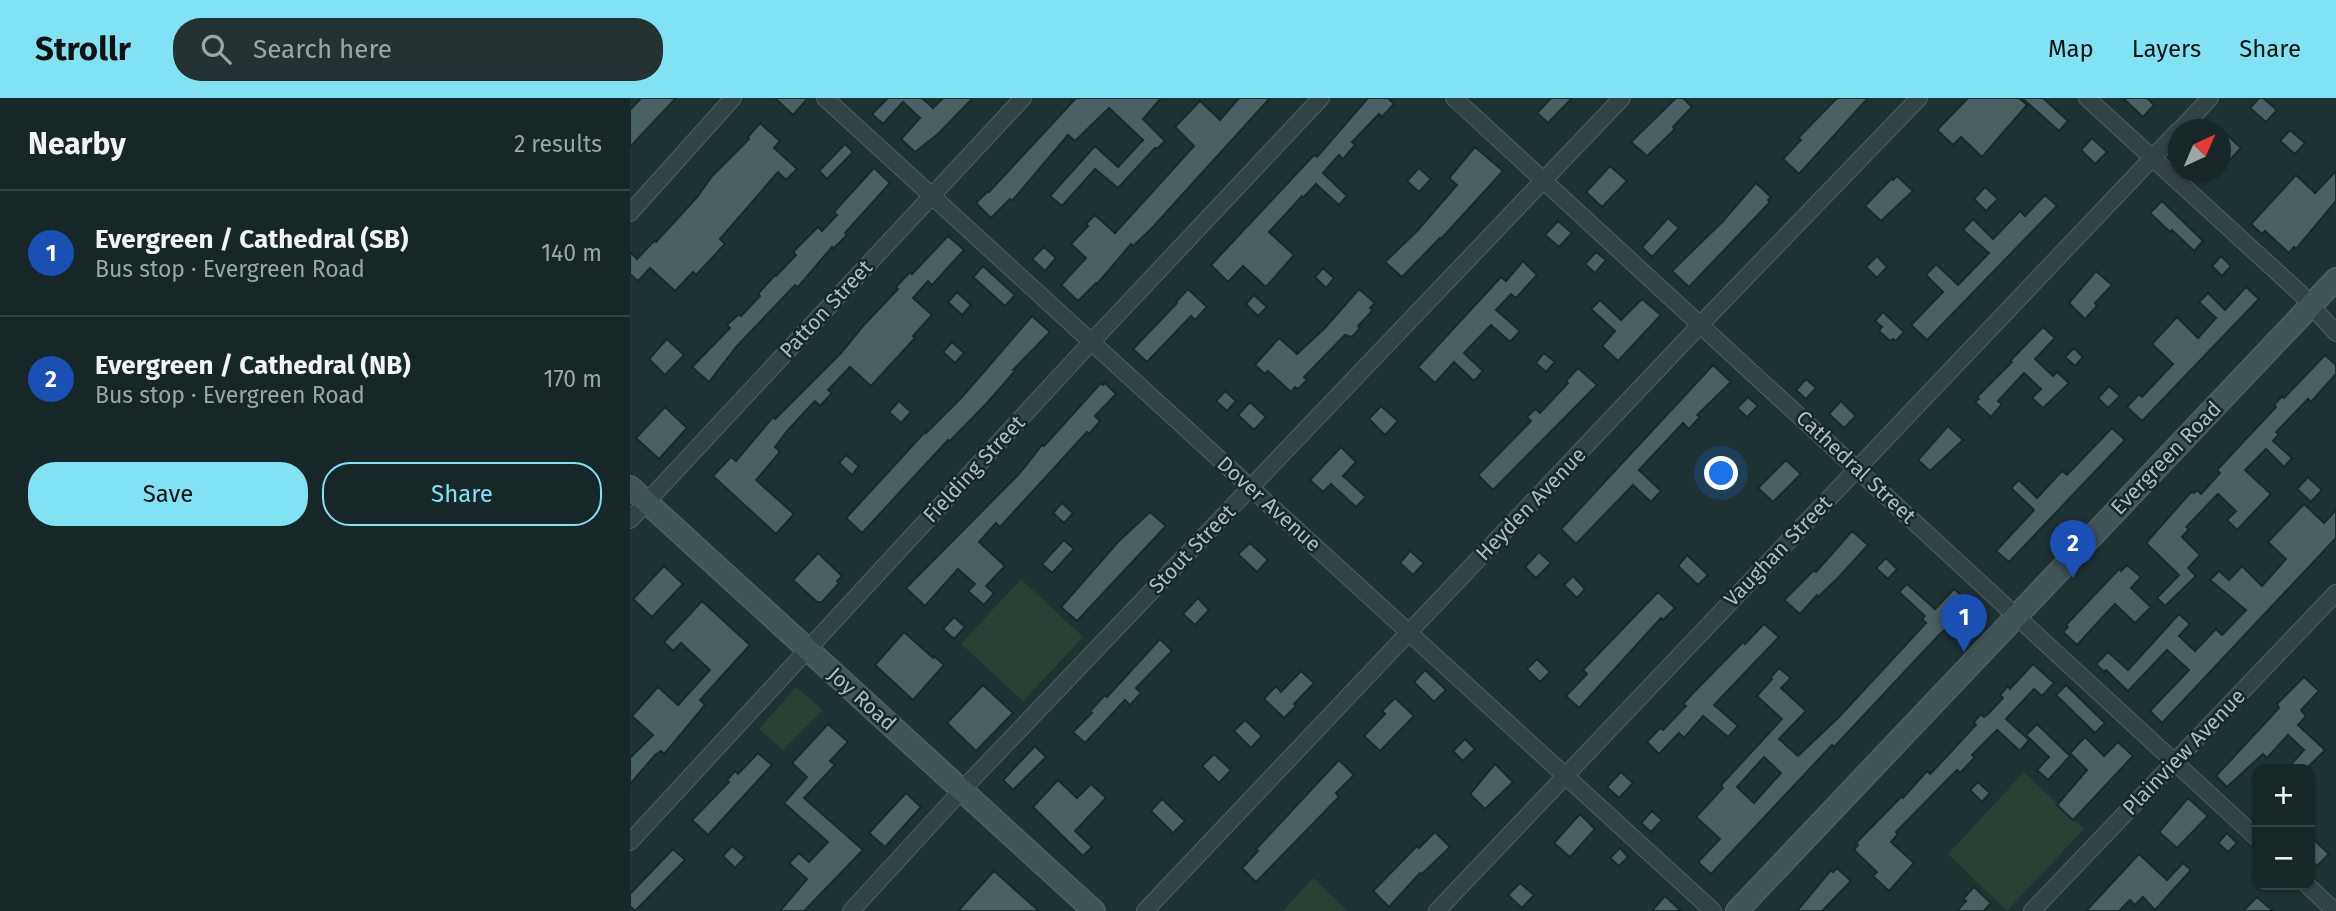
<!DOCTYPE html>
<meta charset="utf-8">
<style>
:root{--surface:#172627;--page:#243233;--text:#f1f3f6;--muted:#9ea5a7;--line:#364344;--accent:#80e2f3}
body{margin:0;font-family:"Fira Sans",sans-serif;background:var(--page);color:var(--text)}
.controls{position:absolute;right:21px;bottom:21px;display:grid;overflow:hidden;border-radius:14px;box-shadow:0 2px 5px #0004}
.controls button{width:63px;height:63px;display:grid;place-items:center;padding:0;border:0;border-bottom:2px solid var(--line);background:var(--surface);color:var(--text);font:35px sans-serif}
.compass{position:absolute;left:1538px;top:21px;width:63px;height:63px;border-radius:50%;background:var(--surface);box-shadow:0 2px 5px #0004;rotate:44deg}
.you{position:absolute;left:1092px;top:376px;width:24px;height:24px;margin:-18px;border:5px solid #fff;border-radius:50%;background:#1a73e8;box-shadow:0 0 0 10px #1a73e833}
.badge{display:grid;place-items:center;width:46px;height:46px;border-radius:50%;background:var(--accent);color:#fff;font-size:23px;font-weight:700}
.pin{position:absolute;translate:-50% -58px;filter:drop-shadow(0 2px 4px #0008)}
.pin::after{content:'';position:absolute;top:37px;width:24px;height:21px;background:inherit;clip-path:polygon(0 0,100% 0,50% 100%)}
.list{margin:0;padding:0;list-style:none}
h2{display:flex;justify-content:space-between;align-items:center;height:91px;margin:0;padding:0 28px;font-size:30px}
h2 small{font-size:23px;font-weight:400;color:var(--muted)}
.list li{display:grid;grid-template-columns:46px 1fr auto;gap:21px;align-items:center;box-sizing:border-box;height:126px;padding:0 28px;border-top:2px solid var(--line)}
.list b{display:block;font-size:26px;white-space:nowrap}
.list p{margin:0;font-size:23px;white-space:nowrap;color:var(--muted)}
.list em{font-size:23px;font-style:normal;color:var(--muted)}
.actions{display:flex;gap:14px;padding:21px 28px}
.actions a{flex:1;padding:16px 0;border:2px solid var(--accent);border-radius:28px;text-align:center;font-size:24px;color:var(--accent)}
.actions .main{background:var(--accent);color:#111}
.icon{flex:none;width:38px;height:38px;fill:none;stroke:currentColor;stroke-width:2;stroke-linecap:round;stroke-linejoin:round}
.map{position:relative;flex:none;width:1706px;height:813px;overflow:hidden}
header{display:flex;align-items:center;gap:42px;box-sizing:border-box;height:98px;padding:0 35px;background:var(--accent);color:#111}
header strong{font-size:33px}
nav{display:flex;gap:38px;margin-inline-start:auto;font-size:24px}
.search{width:490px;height:63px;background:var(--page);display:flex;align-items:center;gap:18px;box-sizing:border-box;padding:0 24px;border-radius:28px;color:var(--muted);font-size:26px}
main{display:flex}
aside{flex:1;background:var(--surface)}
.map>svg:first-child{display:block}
.green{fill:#2a4035}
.building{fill:#4a6063;stroke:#1a292b;stroke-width:2;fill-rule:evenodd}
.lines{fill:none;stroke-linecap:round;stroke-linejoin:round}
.street-casing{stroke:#506063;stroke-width:18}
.secondary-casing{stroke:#506063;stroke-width:24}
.street{stroke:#334345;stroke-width:16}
.secondary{stroke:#415458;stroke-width:21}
.labels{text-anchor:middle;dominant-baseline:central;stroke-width:5;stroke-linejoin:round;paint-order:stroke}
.street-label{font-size:21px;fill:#acbfc2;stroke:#182729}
</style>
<header>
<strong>Strollr</strong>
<div class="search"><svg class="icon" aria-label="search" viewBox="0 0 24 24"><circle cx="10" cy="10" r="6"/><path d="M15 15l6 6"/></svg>Search here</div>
<nav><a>Map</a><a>Layers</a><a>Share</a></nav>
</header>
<main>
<aside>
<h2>Nearby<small>2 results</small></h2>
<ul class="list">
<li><span class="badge" style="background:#1a4fb4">1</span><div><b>Evergreen / Cathedral (SB)</b><p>Bus stop · Evergreen Road</p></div><em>140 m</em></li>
<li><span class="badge" style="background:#1a4fb4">2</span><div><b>Evergreen / Cathedral (NB)</b><p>Bus stop · Evergreen Road</p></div><em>170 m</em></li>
</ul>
<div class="actions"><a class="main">Save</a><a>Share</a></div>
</aside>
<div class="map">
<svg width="1706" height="813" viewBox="0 0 1706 813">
<rect width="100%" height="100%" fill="#1f3234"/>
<!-- green -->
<path class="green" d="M391,481L453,539L393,603L331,546Z
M166,589L193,612L153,652L129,631Z
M1394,674L1454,731L1377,813L1318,756Z
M683,780L718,813H653Z"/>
<!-- building -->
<path class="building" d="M11,0H46L0,49V12Z
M145,0H178L163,17Z
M258,0H292L303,10L313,0H343L308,36L285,54L271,41L290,20L273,4L253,26L242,16Z
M446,0H531L513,21L535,43L527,51L525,50L488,90L465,71L432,108L420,98L465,48L488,69L513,42L479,10L445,43L438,37L382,103L380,101L361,120L346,105L358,93L359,94Z
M609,0H640L522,130L503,148L501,146L467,186L466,185L448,203L431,187L456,160L441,146L458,128L456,126L465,117L485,135L564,48L545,29L570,3L590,22Z
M738,0H758L764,6L752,19L749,16L722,44L725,47L713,61L709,57L693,75L717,98L709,107L686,86L673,100L672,98L639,134L664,157L636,189L613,168L598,184L581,167L684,57L687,59Z
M921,0H942L918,25L907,15Z
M1046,0H1053L1062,9L1043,29L1045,31L1017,58L1001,44Z
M1207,0H1238L1169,76L1153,61L1171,42L1168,40Z
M1338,0H1389L1397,7L1352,59L1331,39L1323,47L1307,32Z
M1392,0H1413L1438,23L1429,33Z
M1493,0H1517L1524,7L1513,19Z
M1629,0H1633L1647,12L1636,24L1620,10Z
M130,25L150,43L144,50L167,71L156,82L148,74L90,141L95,146L66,177L63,174L45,193L20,170L8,183L0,176V154L7,161L25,142L26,144L68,98L82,78L119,41L118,39Z
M1591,31L1611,50L1591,71Z
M1660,32L1675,45L1665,56L1650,43Z
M1462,40L1477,54L1465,66L1451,52Z
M215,46L223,54L197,81L189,73Z
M845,49L873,73L811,141L810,140L772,179L755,164L788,132L827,87L819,80Z
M980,68L997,83L972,109L956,94Z
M244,70L260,85L215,135L217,137L203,151L202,149L168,189L165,187L107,248L79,284L62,269L100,230L97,227L109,216L111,218L130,198L128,196L145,177L146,178L166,157L163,154L188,129L192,133L207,117L204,114Z
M789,70L801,81L789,94L777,83Z
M1706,73V103L1666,151L1664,149L1659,155L1635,133L1632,136L1621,126L1666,77L1685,95Z
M1267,78L1283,93L1251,123L1235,108L1262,80L1263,82Z
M1126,85L1141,99L1138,102L1140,104L1059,189L1042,173L1093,123Z
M1355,89L1368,101L1356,113L1344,101Z
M1415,97L1427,108L1297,242L1281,227L1313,194L1296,177L1306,166L1328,187L1359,155L1333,132L1343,121L1363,141L1390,113L1395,118Z
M1532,103L1573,143L1564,153L1542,132L1540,134L1520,115Z
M1038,120L1049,130L1022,159L1012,149Z
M928,123L942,135L929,149L915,137Z
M318,138L334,152L302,187L298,183L283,200L302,217L283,238L285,240L241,288L220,269L198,292L202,295L190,308L185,303L158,332L145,349L150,354L126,382L164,416L146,436L83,378L101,359L106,363L143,319L145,321L211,255L233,228L268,191L266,189L280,174L282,176Z
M414,149L426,160L415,173L402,161Z
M966,154L976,162L965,175L955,166Z
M1247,158L1257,169L1247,180L1236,169Z
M1591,158L1601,168L1592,178L1582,168Z
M893,163L907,177L886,200L881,196L866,212L890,233L880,244L861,227L834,255L853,273L844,283L824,264L805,285L788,269L871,179L876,183Z
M353,168L385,197L375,208L343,179Z
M693,170L704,180L696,190L685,179Z
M1466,173L1482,187L1465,205L1467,208L1455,221L1439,205Z
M1616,189L1629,201L1512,323L1497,309L1509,296L1512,299L1543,266L1522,246L1547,219L1568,240L1586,220L1569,204L1578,195L1595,212Z
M558,191L577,209L565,222L561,218L517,264L503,251L547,205L546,204Z
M729,191L745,205L740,210L743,212L728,228L730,230L722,239L715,237L674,279L677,282L668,291L665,289L661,294L638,273L635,276L625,267L649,240L667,256L695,230Z
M327,194L341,207L332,217L318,204Z
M624,197L637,209L628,218L616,206Z
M1012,201L1031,217L988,263L972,248L985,233L961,211L970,202L991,222Z
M1253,214L1274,234L1266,243L1263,241L1260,243L1249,233L1252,229L1245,223Z
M402,218L420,234L383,272L385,273L357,305L320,343L318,342L232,435L216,420L295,334L296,335L333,298Z
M1413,229L1425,240L1405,261L1423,278L1427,274L1439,285L1413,310L1402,300L1411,291L1394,275L1368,303L1372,306L1361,319L1345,304L1349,301L1347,299L1382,264L1380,263Z
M37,241L54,257L35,277L19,261Z
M322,244L334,255L325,265L313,254Z
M1444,250L1453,259L1445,268L1435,259Z
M914,255L925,264L916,274L906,265Z
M1695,257L1706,267V276L1681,304L1678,301L1646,334L1649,336L1643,343L1662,360L1654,369L1636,351L1615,372L1641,396L1607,432L1597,422L1606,413L1588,396L1556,429L1559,431L1552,439L1570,457L1558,470L1566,478L1535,508L1527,500L1549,477L1516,445L1562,393L1564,395L1567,392L1571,396L1590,375L1587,372L1646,309L1644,307L1652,298L1654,300Z
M1083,267L1101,284L1067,317L1070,319L1059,331L1053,325L1009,372L1031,393L1021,404L1003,387L946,446L931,431Z
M948,270L967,287L863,392L848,377L901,323L897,319L905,311L910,315L938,285L936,283Z
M1176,281L1186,290L1176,301L1166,292Z
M471,285L473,287L475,285L486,296L465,318L470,323L459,336L457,334L370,429L366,425L349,444L375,468L356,488L364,495L354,507L338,493L345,486L328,471L295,508L276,490L389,376L412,347L414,348Z
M1479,288L1490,298L1478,310L1468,300Z
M595,293L606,303L597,313L586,303Z
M1118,299L1128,308L1117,319L1107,310Z
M269,303L281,314L271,325L259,314Z
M1211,303L1226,318L1214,330L1199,316Z
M620,304L636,319L624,332L608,317Z
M751,308L768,323L755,337L739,321Z
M35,309L57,330L29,361L6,340Z
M1318,328L1333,342L1300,373L1288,362Z
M1482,330L1495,342L1379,464L1366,453L1404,412L1381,390L1389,382L1407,400L1432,373L1437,377Z
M711,349L726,364L713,378L736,399L726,409L701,386L693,394L680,382Z
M216,357L229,368L222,377L209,365Z
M1156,362L1171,376L1143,404L1128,390Z
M1678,379L1692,392L1681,404L1667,391Z
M432,405L443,415L434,425L423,415Z
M1674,406L1694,425L1706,412V440L1532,625L1520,613L1559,572L1537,552L1498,593L1476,572L1474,574L1466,566L1478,554L1498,572L1549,516L1560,526L1549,538L1565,553L1586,531L1592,537L1616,512L1580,482L1589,473L1599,482L1612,468L1632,488L1656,461L1638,444Z
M520,414L536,428L447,523L431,509L488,444Z
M1222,433L1238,447L1208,480L1188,499L1187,497L1170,516L1154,502L1184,472L1186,474Z
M434,442L444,451L422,475L412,466Z
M620,445L638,462L627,474L608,456Z
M780,453L794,465L783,477L770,465Z
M909,454L921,465L906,480L895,469Z
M188,455L212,478L207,483L209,485L192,504H187L163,482Z
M1057,457L1078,477L1068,487L1048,468Z
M1256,460L1267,471L1258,481L1246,470Z
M1497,467L1511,479L1501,490L1521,509L1505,525L1485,506L1447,547L1433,534L1438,529L1436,527L1489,471L1491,473Z
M34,468L53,486L22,519L3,501Z
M943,478L955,491L947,500L934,487Z
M1277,486L1305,511L1324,491L1342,507L1309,537L1204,649L1202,647L1081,776L1068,764L1090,741L1066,719L1093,690L1091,687L1152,621L1127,598L1142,581L1140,580L1149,570L1161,580L1151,590L1176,613L1149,641L1168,658L1208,620L1296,525L1292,521L1295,518L1269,494ZM1134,659L1151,675L1124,705L1107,689Z
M1028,494L1045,510L1033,522L1031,520L949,610L936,598L957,576L953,572Z
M568,500L579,512L565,527L553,516Z
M72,503L120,547L70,602L75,607L41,648L34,656L31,653L25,657L0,686V660L23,637L2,618L28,589L48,607L80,572L51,545L43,553L34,544Z
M324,519L335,529L324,541L313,531Z
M1134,526L1149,539L1084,607L1108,628L1098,639L1073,618L1054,640L1049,635L1029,656L1017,644L1030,630L1033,632L1056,608L1053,606L1064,594L1113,544L1115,546Z
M274,534L303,560L304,558L314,567L283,602L245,567Z
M530,541L542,553L506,590L511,595L500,607L495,602L455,645L443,634L462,615L460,613L475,597L477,599Z
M907,561L920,574L910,584L897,571Z
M1403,566L1424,585L1412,598L1404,591L1376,621L1399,642L1390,653L1367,632L1342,657L1345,659L1330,675L1327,672L1266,734L1268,736L1261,744L1284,765L1259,793L1243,778L1247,774L1224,752L1228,747L1226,745L1272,698L1273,700L1297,673L1300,676L1303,673L1346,627L1344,624L1351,616L1354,619L1358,616L1373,600L1370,597L1378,588L1380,591Z
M795,572L816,592L804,604L784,584Z
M671,573L684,585L664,606L666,608L654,620L634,601L646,588L651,594Z
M1674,579L1689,593L1671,612L1676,618L1668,627L1695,652L1676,671H1657L1674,652L1658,637L1637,660L1633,656L1597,689L1586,678L1649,610L1647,606Z
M353,587L383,615L346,653L317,625Z
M1436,587L1475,625L1465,635L1426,597Z
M765,600L784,618L750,653L734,638L755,616L752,613Z
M615,622L632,638L621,650L604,633Z
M198,626L218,644L200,663L205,667L174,700L233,752L174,813H150L177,781L159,765L169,755L179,764L198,744L154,705L177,679L162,665Z
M1407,626L1440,658L1418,682L1407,672L1419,659L1396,637Z
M1455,639L1474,658L1488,644L1503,658L1443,722L1427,707L1457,672L1440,655Z
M835,641L845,651L833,663L823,653Z
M405,648L416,659L383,692L373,682Z
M128,655L142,667L78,737L62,722L99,684L97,682L105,673L108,676Z
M584,656L601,672L589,685L572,668Z
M709,662L724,677L706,695L709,699L626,784L612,770L628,753L626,751Z
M865,666L883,684L855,711L840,696Z
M991,674L1003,685L989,700L977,689Z
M428,682L447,700L461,686L476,700L445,733L462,749L453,758L403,709Z
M1348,684L1360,695L1352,704L1340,692Z
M276,695L291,709L255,749L239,735Z
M1558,700L1578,718L1547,750L1529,734Z
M532,701L555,723L543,735L521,713Z
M1022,713L1032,722L1021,734L1011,725Z
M950,716L965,731L940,759L924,745Z
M805,734L820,749L792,776L790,775L759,809L743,793L787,748L789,750Z
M1597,735L1607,745L1598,754L1588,745Z
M1680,738L1699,756L1687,768L1680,761Z
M102,748L115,759L105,770L93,758Z
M990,750L998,759L989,768L980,760Z
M43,751L55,762L5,813L0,808V796Z
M1509,756L1537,782L1553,765L1561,772L1525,812L1513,799L1505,807L1500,802L1489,813H1456Z
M1207,770L1221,783L1192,813H1167L1201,772L1203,774Z
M364,773L409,813H328Z
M890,785L904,797L892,810L878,797Z
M1344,789L1361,805L1354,813H1327L1336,803L1333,801Z
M1035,798L1051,813H1022Z
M1627,799L1643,813H1613Z"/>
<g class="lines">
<!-- street casing -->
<g class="street-casing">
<path id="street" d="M195,0L1083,813
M824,0L1627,740
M1457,0L1670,195L1706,235
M1550,32L1580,0
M0,115L103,0
M0,422L393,0
M0,744L453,253L691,0
M1677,787L1705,813
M221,813L332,692L992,0
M515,813L1071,226L1289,0
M807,813L1548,33
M1402,813L1706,495"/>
</g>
<!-- secondary casing -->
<g class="secondary-casing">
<path id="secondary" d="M0,389L464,813
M1107,813L1706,181"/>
</g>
<!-- street -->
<use href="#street" class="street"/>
<!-- secondary -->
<use href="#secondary" class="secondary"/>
</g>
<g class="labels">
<!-- street labels -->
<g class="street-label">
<text transform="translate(196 211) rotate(-47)">Patton Street</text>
<text transform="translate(1536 360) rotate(-46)">Evergreen Road</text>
<text transform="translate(1226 369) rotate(43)">Cathedral Street</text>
<text transform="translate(344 371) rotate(-47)">Fielding Street</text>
<text transform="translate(639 406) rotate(42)">Dover Avenue</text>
<text transform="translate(901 406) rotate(-46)">Heyden Avenue</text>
<text transform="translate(562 451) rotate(-46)">Stout Street</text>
<text transform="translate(1148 453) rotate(-46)">Vaughan Street</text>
<text transform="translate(232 601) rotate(42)">Joy Road</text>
<text transform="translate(1554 654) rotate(-46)">Plainview Avenue</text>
</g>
</g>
</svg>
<div class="controls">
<button>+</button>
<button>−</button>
</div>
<svg class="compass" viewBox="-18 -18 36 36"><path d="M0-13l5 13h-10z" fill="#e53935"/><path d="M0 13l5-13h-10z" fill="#9ea5a7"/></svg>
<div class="you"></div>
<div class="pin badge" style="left:1334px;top:554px;background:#1a4fb4">1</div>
<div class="pin badge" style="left:1443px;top:480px;background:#1a4fb4">2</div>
</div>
</main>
